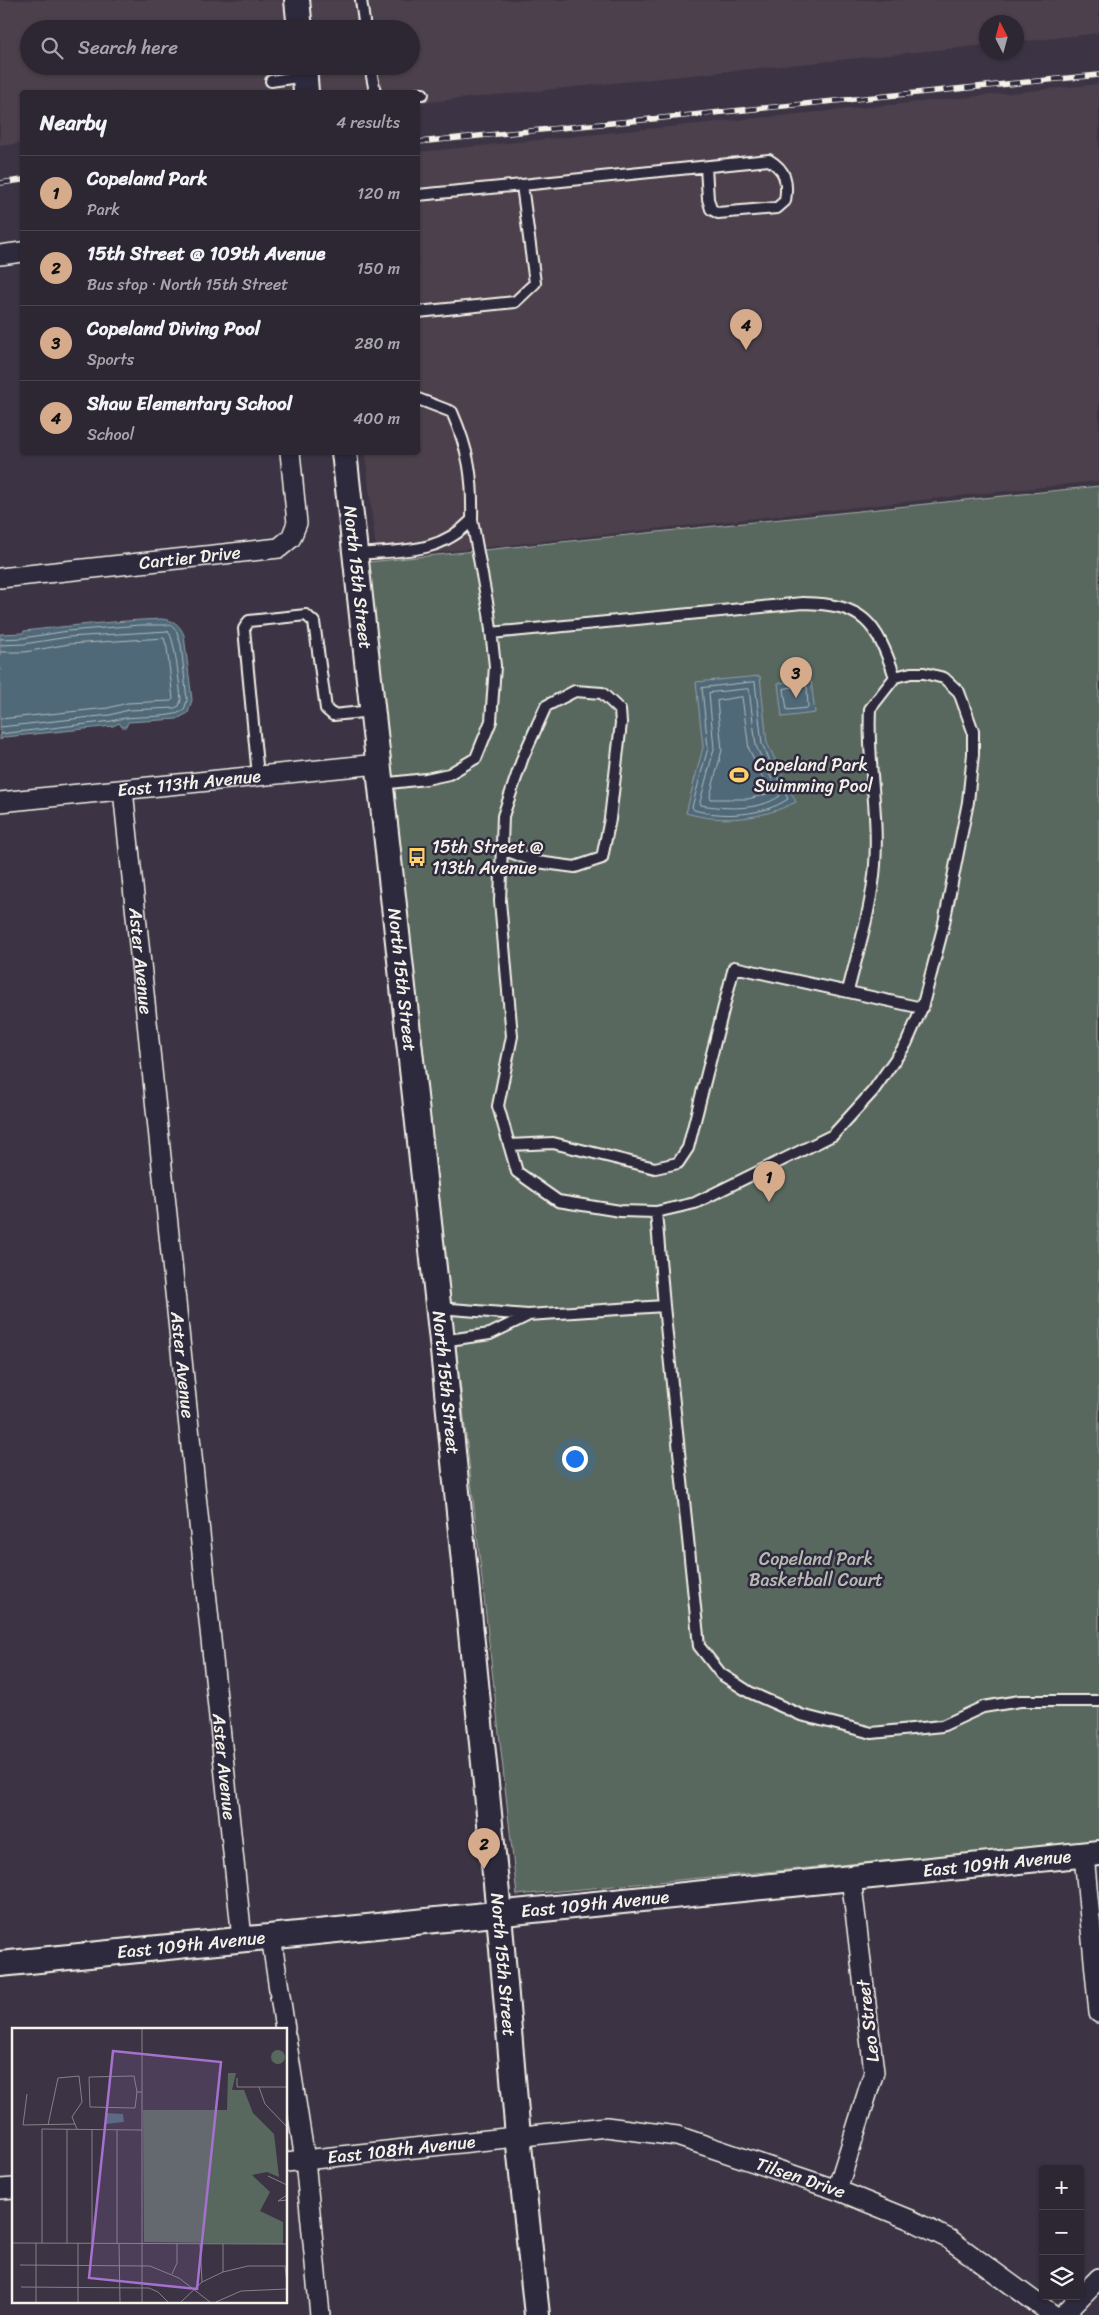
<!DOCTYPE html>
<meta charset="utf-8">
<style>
:root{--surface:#2d2733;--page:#39333f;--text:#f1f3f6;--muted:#a7a5ac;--line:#48444e;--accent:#d6ab8b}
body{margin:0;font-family:Sriracha,sans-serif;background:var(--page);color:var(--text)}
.controls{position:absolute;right:15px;bottom:15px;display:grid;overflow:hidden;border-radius:5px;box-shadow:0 1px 4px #0004}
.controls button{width:45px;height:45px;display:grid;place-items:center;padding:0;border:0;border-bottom:1px solid var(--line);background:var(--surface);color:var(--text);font:25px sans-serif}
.compass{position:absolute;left:979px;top:15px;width:45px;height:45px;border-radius:50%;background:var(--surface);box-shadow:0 1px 4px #0004;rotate:354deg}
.you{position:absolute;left:574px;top:1458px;width:18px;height:18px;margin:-12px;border:4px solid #fff;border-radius:50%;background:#1a73e8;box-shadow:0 0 0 8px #1a73e833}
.badge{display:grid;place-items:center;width:32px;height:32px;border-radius:50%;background:var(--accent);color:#111;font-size:16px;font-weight:700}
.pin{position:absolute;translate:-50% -41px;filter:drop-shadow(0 1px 2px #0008)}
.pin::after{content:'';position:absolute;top:26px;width:18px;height:15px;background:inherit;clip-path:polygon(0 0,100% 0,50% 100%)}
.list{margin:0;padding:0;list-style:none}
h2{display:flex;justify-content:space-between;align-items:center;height:65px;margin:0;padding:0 20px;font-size:21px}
h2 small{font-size:16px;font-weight:400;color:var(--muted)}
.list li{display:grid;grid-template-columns:32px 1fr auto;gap:15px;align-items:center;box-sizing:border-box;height:75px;padding:0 20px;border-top:1px solid var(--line)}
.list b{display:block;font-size:19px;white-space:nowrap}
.list p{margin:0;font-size:16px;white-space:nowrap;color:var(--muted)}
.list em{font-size:16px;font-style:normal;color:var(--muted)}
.icon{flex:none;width:28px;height:28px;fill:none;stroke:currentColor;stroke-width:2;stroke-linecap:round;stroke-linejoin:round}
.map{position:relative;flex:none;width:1099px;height:2315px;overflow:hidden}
.search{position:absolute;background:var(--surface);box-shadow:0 1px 4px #0004;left:20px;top:20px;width:400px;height:55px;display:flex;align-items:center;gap:12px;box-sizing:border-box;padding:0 18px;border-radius:28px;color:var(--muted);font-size:19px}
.panel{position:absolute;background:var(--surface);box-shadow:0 1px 4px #0004;left:20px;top:90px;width:400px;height:365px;border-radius:5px}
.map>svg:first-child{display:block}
.built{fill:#4c3f4c;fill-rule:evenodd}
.green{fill:#58685f;stroke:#a6aca4}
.water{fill:#506979;stroke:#929fa5}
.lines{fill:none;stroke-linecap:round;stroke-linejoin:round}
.shore{stroke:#b2bbbc;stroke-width:1}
.service-casing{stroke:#f4f1e8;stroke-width:14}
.minor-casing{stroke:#f4f1e8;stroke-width:22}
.tertiary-casing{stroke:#f4f1e8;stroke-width:28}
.service{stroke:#2f2a3d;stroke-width:10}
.minor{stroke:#2f2a3d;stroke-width:19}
.tertiary{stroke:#2f2a3d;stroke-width:24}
.rail-casing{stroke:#f4f1e8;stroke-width:5.5}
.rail{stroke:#2f2a3d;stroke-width:4;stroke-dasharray:11;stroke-linecap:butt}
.labels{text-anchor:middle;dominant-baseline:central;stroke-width:5;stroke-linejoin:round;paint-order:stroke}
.street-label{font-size:18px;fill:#f4f1e8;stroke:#2f2a3d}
.poi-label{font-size:18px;fill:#f4f1e8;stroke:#2f2a3d;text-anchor:start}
.park-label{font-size:18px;fill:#b6bab1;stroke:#2f2a3d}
.inset-road{fill:none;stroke:#868086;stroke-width:1}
.view{fill:#a571cd;fill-opacity:0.15;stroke:#a571cd;stroke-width:2.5}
.inset-edge{fill:none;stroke:#f4f1e8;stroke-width:2.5}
</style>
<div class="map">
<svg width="1099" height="2315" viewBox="0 0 1099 2315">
<rect width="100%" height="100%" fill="#3c3444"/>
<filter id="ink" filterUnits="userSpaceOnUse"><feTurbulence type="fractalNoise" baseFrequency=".02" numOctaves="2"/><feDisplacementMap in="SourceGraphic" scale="10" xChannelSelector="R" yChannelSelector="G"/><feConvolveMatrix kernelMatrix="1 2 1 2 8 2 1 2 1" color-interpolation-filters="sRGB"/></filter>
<g filter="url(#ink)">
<!-- built -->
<path class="built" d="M0,0H1099V33L1017,42L1016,22H986V45L418,103V92H22V143L0,146ZM29,29H411V66H29Z
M1099,84V481L377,559L365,453L418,452V152Z"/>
<!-- green -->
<path class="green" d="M1099,486V1841L517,1895L369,562Z"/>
<!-- water -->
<path class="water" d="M161,619C174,620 179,624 184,635L192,700L188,713L177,719L128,722L126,727H122L119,723L113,726L5,737L0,740V634L23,633L24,631C68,626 115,621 161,619Z
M760,676L767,743L796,802C761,819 724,824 686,813L703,747L696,682Z
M811,680L815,713L782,717L778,683Z"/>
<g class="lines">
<!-- shore -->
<path class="shore" d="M0,639L23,638L68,631L140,625H171L177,632L181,645L187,700L184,710C171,720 130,714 112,721L0,734
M0,645L24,644L68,637L168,631C175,638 180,688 181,700L179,706L175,708L128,710L110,715L0,727
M0,652H25L69,644L164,638L167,648L173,699L171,701L127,703L108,708L0,719
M755,682L762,744L788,799C763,816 723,818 694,810L692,807L708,748L702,688Z
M804,685L807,687L808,708L787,710L784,689Z
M749,689L756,746L780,796C758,811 726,809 701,805L700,802L714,749L709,693Z
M742,697L749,749L770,793L748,799H711L710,796L722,750L717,701Z"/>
<!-- service casing -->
<g class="service-casing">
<path id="service" d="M361,0L365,29
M370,66L375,92
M271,81L305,76L322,66
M418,94H423
M522,185L769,160C786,170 788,182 785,201L777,208L718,213L711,209L708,199L706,167
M418,195L522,185L535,283L515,302L418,312
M356,554C401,550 438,555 472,520C473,477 469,451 452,412L418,399
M491,633L803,603C864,604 876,622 895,677L870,709C867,761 879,812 875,865C872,907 858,950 848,991
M258,776L244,629L249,621L306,615L314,622L326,709L333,715L372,711
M380,784L426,779L449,774L476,758L491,721L495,666L489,613L472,520
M502,849L537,862L575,867L602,858L610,819L621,723L620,710L602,693L575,691L546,706L523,757L503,816L500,901L512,1036L498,1106L517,1172L558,1201L620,1211L656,1212L664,1306L699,1646L721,1674L749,1692L801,1715L872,1733L942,1726L983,1707L1020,1701H1099
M509,1145L553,1143L655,1168L678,1163L688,1148L734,967L922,1008
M656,1212L695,1203L833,1135L873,1091L906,1044L922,1008L943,928L968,802L973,754V731L959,692L944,678L924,673H911L895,677
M438,1308L528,1315L664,1306
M442,1341L490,1334L527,1316"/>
</g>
<!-- minor casing -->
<g class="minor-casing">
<g id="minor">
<path d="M0,255L22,252"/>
<path id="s1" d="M0,578L279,548L291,538L297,523L290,452"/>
<path id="s2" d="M123,790L242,1939"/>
<path id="s3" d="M0,802L378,764"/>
<path d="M1084,1855L1099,2013"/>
<path d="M271,1936L285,2029"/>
<path d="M286,2038L305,2160L320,2315"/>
<path id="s4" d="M286,2162L606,2127L677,2136L837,2190L911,2220L949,2239L1053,2315"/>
<path d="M0,2189L14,2188"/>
<path d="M837,2190L874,2072L851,1877"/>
<path d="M1063,2315L1099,2278"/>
</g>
</g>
<!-- tertiary casing -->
<g class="tertiary-casing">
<g id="tertiary">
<path d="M297,0L300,29"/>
<path d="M304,66L306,92"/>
<path id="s5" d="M344,452L442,1341L499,1914L518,2136L537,2315"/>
<path id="s6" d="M0,1964L1099,1853"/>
</g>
</g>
<!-- service -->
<use href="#service" class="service"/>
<!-- minor -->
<use href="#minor" class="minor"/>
<!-- tertiary -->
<use href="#tertiary" class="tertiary"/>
<!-- rail casing -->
<g class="rail-casing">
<path id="rail" d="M418,142L1099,75
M0,183L22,180"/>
</g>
<!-- rail -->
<use href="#rail" class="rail"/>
</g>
</g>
<!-- icons -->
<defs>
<g id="stadium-bare" transform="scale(1.5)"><path d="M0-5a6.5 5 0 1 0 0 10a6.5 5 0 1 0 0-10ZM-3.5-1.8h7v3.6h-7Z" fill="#ffd166" stroke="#2f2a3d" stroke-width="2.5" paint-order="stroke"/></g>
<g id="bus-bare" transform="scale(1.5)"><path d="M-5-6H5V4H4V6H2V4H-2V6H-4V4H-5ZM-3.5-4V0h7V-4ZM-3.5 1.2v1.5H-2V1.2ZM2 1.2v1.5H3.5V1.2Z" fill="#ffd166" stroke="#2f2a3d" stroke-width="2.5" paint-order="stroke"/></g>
</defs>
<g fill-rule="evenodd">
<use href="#stadium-bare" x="739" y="775"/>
<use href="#bus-bare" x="417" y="857"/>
</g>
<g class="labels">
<!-- street labels -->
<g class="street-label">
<text stroke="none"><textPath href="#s1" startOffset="191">Cartier Drive</textPath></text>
<text stroke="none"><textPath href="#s5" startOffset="126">North 15th Street</textPath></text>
<text stroke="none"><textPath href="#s3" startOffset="190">East 113th Avenue</textPath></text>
<text stroke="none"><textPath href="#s2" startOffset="172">Aster Avenue</textPath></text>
<text stroke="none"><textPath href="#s5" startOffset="531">North 15th Street</textPath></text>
<text stroke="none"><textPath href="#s2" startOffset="578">Aster Avenue</textPath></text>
<text stroke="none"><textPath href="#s5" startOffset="936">North 15th Street</textPath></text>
<text stroke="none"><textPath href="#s2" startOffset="982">Aster Avenue</textPath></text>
<text stroke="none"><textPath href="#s6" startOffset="1002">East 109th Avenue</textPath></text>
<text stroke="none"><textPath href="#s6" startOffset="598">East 109th Avenue</textPath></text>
<text stroke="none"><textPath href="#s6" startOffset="192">East 109th Avenue</textPath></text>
<text stroke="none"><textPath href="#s5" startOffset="1521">North 15th Street</textPath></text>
<text transform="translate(868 2021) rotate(-97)">Leo Street</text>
<text stroke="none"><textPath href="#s4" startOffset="116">East 108th Avenue</textPath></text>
<text stroke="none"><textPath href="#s4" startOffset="524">Tilsen Drive</textPath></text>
</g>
<!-- poi labels -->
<g class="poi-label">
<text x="754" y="765">Copeland Park<tspan x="754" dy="21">Swimming Pool</tspan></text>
<text x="432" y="847">15th Street @<tspan x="432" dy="21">113th Avenue</tspan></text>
</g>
<!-- park labels -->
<g class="park-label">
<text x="816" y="1559">Copeland Park<tspan x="816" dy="21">Basketball Court</tspan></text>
</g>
</g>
<!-- overview -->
<g transform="translate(12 2028)">
<rect width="275" height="275" fill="#3c3444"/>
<path d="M259 29a7 7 0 1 1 14 0a7 7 0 1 1-14 0ZM216,45H224L220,62H232L241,85L262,106L267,149L255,144L240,147L258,164L248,183L271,194V216L132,214L131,82H215Z" fill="#58685f"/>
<path d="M94,85L111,86L112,94L93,96Z" fill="#506979"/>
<path class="inset-road" d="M225,50V59H275M247,59L253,76L275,99M125,64L123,80L78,79L77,49L122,48L125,64H130M15,66L11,97L63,96M36,97L46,50L67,48L70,74L60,89L65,101M55,101V215M80,101V215M256,148L275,157M275,167L266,173L275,172M0,215L275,216M30,215V101L130,102M66,215V274M105,216V102M107,216L108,274M188,216L190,254M8,237L138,238L167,250L198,274M273,239L275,255M211,244V216M160,246L165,235V216M9,259L137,260L146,264L156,274M24,274V215M130,274V1M169,274L190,254L211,244L236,238H275M204,274L229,263L275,261"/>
<path class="view" d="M101,23L209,34L185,261L77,250Z"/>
<rect width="275" height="275" class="inset-edge"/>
</g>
</svg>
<div class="controls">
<button>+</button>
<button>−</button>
<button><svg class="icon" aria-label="layers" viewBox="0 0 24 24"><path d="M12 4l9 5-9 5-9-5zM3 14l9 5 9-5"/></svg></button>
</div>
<svg class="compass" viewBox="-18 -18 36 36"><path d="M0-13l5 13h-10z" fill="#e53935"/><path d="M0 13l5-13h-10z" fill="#a7a5ac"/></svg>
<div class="you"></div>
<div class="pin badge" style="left:769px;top:1202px">1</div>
<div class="pin badge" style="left:484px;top:1869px">2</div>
<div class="pin badge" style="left:796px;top:698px">3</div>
<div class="pin badge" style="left:746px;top:350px">4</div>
<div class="search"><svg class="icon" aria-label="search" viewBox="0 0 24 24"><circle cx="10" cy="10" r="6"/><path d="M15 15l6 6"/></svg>Search here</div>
<section class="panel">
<h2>Nearby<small>4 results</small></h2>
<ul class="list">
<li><span class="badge">1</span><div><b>Copeland Park</b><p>Park</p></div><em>120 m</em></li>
<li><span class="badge">2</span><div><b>15th Street @ 109th Avenue</b><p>Bus stop · North 15th Street</p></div><em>150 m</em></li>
<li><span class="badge">3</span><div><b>Copeland Diving Pool</b><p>Sports</p></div><em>280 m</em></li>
<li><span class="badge">4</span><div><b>Shaw Elementary School</b><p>School</p></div><em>400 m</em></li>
</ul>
</section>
</div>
